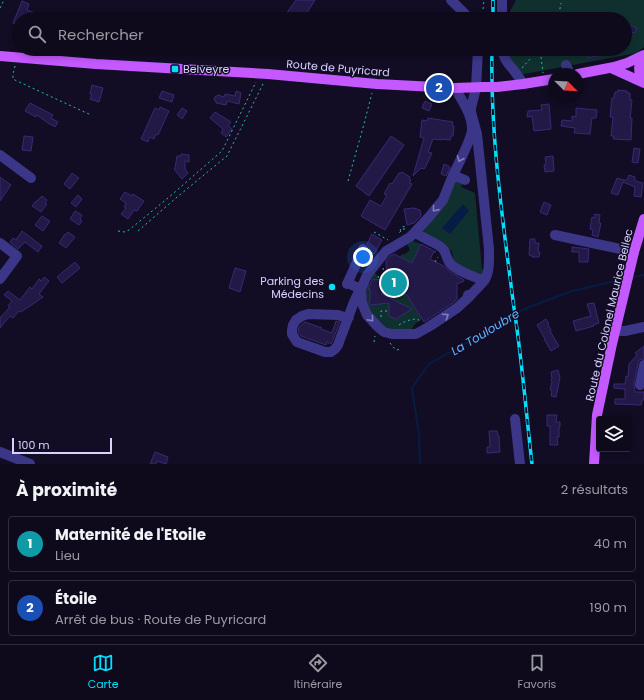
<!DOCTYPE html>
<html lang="fr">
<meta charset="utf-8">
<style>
:root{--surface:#0e0a1c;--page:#171325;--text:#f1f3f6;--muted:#9b9aa3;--line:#2e2b3b;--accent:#00dffd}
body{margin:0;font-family:Poppins,sans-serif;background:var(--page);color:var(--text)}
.controls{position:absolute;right:12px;bottom:12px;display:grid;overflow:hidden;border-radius:4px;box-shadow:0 2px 6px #0003}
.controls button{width:36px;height:36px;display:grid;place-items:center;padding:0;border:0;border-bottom:1px solid var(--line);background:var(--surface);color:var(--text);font:20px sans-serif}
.compass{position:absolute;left:548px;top:68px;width:36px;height:36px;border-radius:50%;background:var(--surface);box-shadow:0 2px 6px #0003;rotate:114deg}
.scale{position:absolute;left:12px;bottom:10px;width:100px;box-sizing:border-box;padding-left:4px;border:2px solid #d8d2ff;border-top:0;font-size:11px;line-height:14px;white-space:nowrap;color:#d8d2ff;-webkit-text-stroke:3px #120d25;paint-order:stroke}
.you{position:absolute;left:363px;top:257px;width:14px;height:14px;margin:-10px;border:3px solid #fff;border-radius:50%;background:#1a73e8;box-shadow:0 0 0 6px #1a73e833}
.badge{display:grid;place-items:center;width:26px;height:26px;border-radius:50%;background:var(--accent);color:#fff;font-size:13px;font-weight:700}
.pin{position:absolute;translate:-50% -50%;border:2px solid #fff;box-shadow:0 1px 4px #0006}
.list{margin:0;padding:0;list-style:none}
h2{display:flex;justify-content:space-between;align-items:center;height:52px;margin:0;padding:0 16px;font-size:17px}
h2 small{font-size:13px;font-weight:400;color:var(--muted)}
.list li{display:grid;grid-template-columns:26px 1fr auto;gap:12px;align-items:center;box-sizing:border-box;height:56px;margin:0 8px 8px;padding:0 8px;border:1px solid var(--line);border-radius:4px}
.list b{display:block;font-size:15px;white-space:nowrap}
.list p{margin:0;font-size:13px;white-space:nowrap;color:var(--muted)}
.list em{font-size:13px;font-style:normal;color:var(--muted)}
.icon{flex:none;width:22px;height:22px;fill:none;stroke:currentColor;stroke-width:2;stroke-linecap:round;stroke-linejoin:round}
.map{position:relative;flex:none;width:644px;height:464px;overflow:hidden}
.search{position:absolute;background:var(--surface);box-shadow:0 2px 6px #0003;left:12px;right:12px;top:12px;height:44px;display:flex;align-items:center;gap:10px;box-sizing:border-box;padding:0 14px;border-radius:22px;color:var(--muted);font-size:15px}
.sheet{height:180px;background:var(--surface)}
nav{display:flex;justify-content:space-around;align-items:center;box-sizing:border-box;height:56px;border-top:1px solid var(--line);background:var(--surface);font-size:11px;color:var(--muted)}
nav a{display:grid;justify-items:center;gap:2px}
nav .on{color:var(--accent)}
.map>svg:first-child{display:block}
.green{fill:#10302f}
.water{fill:#071c44}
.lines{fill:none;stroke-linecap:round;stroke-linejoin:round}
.stream{stroke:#071c44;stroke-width:2}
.building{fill:#231947;stroke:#3a2974}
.path{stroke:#29bcb6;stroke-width:1;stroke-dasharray:2 3;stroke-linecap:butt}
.minor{stroke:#3b3687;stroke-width:10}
.major{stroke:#c459ff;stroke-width:10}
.rail-casing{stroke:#00dffd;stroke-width:3.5}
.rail{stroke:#120d25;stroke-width:2;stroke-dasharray:6;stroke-linecap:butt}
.major-bridge{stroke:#c459ff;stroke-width:10}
.oneway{stroke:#827cbd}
.poi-dot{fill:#00dffd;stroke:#120d25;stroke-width:1.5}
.labels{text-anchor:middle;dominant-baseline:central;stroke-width:3;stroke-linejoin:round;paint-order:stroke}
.street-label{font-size:11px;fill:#d8d2ff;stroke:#120d25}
.poi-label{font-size:11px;fill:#d8d2ff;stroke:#120d25;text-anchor:start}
.water-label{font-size:12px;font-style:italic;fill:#60b2ff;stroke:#120d25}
</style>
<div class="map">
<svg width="644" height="464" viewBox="0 0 644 464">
<rect width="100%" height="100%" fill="#120d25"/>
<!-- green -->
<path class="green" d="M516,0H644V47L637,53L519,75L507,58L506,49H625V19H506Z
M453,180L463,182L461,187L475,193L482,270L485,272L484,275L457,266L453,260L452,251L423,234L422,227Z
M412,241L421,244L412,263L400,257L401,255L405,254L410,250L407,244Z
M374,272L377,275L378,280H369L370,294L371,295C371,298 368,300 369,303L372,305L379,304V294L402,293L407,295L422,319L415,324L409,333L402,334L389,331L380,327L369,314L365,306L363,291L364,283L370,274Z"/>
<!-- water -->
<path class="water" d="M463,204L469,211L450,234L442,228Z"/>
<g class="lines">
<!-- stream -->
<path class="stream" d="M630,278L644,275
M420,464L419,435L412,388L429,364L497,326L524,309L572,291L624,279"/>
</g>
<!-- building -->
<path class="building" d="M296,0H315L306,14L303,12L298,19H293L286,14Z
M22,1L29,4L27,10L35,13L32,19H19V26L13,23Z
M625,23L637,28L635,33L625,30Z
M594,49H618V51L588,58L587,51Z
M92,85L103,88L99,102L90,99L92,95L90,94Z
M618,90L627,91V93H630V100H632L630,118H632L631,140L613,139L614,136H611L613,117H610L612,98H614L615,92H618Z
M162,91L174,95L172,102L159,98Z
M236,91L241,93L239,104L227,101L226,105L216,103V101L214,100L215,97L218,95L224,97L225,94L235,96Z
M425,101L432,104L429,111L422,108Z
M30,103L53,115L51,118L58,122L55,127L48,123L37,115L36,117L25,111Z
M549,104L551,129L534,131L532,116L527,117L528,111L542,110L541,105Z
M160,107L169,111L158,135L156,134L154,139L150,137L148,142L141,139L155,108L159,110Z
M182,108L187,111L182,119L177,115Z
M576,108L597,110L596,118H592L590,134L574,133L575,128L561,126L562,120L572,121V116L576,117Z
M215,112L231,122L228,126L232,129L226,137L221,133L223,129L210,118Z
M428,118L453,122L452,126H454L453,136H451L450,140L441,139V140L433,139L428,152L432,153L426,166L424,169L421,168L413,176L424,138L420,137L422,120L427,121Z
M24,136L33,137L31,151L22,150Z
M391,136L404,145L369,196L356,186Z
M634,148L640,149L638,163L632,162Z
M181,154L189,155V162L185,161V169L188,173L182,179L174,169L175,168L177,156H181Z
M553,156L554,171L545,172L544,165L546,164L545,157Z
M444,164L450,167L446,176L441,174Z
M402,172L410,177L409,179L411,180L409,183L412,184L385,230L361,216L370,200L381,206L387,195L384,194L390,183L392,184L399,173H401Z
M72,173L79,178L70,189L64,184Z
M629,175L635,177V181L643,183L641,197L634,196L635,187L623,182L618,195L611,193L617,178L623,180H627Z
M0,177L11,185L0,201Z
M125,192L132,196L133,194L144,201L137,211L134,210L128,219L121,214L126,208L124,207L126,203L120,199Z
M78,195L82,199L76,207L71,203Z
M42,196L47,200L45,203L47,204L41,212L32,206L36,201H37Z
M544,202L551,205L547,215L540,212Z
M414,208L420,210L421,216L414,223L407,225L404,209Z
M75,211L82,215L80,220L82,221L79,225L70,219Z
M595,214L600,215L599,223H601L598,237L592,235L593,230L590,229L592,217L594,218Z
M42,216L50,221L43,231L35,225Z
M22,231L42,246L38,252L25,242L18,249L10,242L13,238L16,240Z
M68,232L75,237L66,248L59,243L65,234V235Z
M372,234L382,240L374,254L369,251L370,249L367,244Z
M530,239H535V243H539L538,252H540L539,257H532V256L529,255Z
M421,244L436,252H434L430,259L444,266L452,273L464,280V281L457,284V299L453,303L424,322L407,295L402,293L381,294L412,309L396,319L389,316V303L370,305L369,302L370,299V289H368L372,280L387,279L386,261L390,256L394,254L412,263Z
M572,247L589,249L588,262H579V252H572Z
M75,262L80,268L62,283L57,277Z
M235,268L246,271L240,292L229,288Z
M44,277L49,281L39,294L43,297L21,312L19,311L13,318L10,316L0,328V318L10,307L8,306L12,301L4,295L8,291L20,300L30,287L32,289L39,279L41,281Z
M594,303L599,323L593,325L594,326L576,331L573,321L591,316L587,304Z
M546,319L549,324L548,325L551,330L550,331L559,346L551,351L544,339H545L537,325Z
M336,321L340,322L332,342L331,344L327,342L326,345L301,336L298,332L299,327L301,325L305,322L322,328L321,329L332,333Z
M644,346V359L639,360L638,363L634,384L635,392H644V400H642L641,405L615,404V399H625V389L614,388V384H625L626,376L628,377L629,364L637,355L635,353Z
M558,370L560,378L559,381V383L556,397L551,396L552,391L550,390L552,382L551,380L552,379L551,372Z
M547,415H557L556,422H560V427H559V437H557L558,445H550V426H547Z
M489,431H497L498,436H499L500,452L487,453V447H490Z
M155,452L168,457L166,464L157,461L156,464H150Z"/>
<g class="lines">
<!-- path -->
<path class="path" d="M0,8L4,0
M482,19L484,0
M558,19L561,3
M541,57L543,73
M15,66L13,74V79L17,81L91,115
M522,68L530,59
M348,181L364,124L372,93
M405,229H403L399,233L402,227L407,226
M118,231L124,232L129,230L168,198L222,151L256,82
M138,231L176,198L227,156L264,82
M374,232L388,240
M435,262L438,257
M383,268L385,279
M378,276L379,280
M381,317V311H389
M399,325C405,321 411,319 418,319L419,321
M374,342L375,336
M390,343L394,348L397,350L400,349"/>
<!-- minor -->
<path class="minor" d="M451,0L470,19
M502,19V0
M502,49C504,61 509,64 515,72C518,76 521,80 523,84
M566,65L570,74
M455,88C462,101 472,114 472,129C472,138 458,165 453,175L465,180
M0,155L31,178
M453,175L443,200L429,217L415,232L410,237L386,251L367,275L361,289L362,303L367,315L378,327L384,332L392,334H416L430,326L457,308L470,296
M415,232C423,239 436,242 442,248C446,251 446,257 449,262C455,271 474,276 484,281
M555,235L634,252
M0,243L17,256L0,279
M347,284L363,249
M468,295L470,296C474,291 480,286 484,281C490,272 489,260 489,249L477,134L471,112V108L476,88L478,49
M349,317H344L338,315L308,314L302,316L296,320L293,325L292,330V334L297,342L325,352H331L335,349L338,345C341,336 345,327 348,318C352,308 354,298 361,289L352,285
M615,331H625L644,327
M640,385L644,365
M515,419L520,464
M0,452L30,464"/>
<!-- major -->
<path class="major" d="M0,56L96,64L268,74L377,84L455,88L484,87
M644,56C638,65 637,72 644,81
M611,68L644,83
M578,74L614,67L627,63L644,55
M497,87L523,84L554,79
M594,464L597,415L612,344L634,252L644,219"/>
<!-- rail casing -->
<g class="rail-casing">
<path id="rail" d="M493,19V0
M492,49C490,136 503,222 514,308C522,360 526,412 532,464"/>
</g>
<!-- rail -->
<use href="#rail" class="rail"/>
<!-- major-bridge -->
<path class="major-bridge" d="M484,87H497"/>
</g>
<!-- one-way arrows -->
<defs><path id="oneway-chevron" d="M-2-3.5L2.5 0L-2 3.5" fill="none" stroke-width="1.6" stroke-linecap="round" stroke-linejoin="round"/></defs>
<g class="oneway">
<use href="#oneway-chevron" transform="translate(460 159) rotate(113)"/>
<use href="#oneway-chevron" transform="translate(435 209) rotate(129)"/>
<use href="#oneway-chevron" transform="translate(446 316) rotate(-34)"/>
<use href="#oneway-chevron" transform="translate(371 319) rotate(49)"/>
</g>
<!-- markers -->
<g class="poi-dot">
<rect x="171" y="65" width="8" height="8" rx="2"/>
<circle cx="332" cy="287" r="4"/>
</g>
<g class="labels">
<!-- street labels -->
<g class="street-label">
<text transform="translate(338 68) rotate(5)">Route de Puyricard</text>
<text transform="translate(609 315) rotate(-77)">Route du Colonel Maurice Bellec</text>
</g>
<!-- poi labels -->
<g class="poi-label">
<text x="183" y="69">Belveyre</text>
<text x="324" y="281" text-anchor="end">Parking des<tspan x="324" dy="13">Médecins</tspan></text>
</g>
<!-- water labels -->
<g class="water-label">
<text transform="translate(485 332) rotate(-31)">La Touloubre</text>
</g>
</g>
</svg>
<div class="controls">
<button><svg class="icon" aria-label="layers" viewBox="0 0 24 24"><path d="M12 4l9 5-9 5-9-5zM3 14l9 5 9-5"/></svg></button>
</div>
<svg class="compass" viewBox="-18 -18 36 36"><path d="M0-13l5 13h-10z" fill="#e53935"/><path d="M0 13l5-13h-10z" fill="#9b9aa3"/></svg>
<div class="scale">100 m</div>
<div class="you"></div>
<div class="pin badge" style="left:394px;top:283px;background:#0f9aa8">1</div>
<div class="pin badge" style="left:439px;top:88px;background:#1a4fb4">2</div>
<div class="search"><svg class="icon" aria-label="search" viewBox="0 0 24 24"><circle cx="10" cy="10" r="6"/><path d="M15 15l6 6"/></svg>Rechercher</div>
</div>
<section class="sheet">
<h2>À proximité<small>2 résultats</small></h2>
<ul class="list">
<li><span class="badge" style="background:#0f9aa8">1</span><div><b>Maternité de l'Etoile</b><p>Lieu</p></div><em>40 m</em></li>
<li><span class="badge" style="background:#1a4fb4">2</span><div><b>Étoile</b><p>Arrêt de bus · Route de Puyricard</p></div><em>190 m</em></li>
</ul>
</section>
<nav>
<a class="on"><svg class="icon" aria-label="map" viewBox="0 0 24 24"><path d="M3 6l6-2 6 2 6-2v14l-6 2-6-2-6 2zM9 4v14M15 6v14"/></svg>Carte</a>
<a><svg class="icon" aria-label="directions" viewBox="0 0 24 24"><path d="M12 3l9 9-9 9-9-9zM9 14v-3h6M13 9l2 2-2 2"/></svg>Itinéraire</a>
<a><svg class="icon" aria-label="saved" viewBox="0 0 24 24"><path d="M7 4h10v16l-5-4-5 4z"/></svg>Favoris</a>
</nav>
